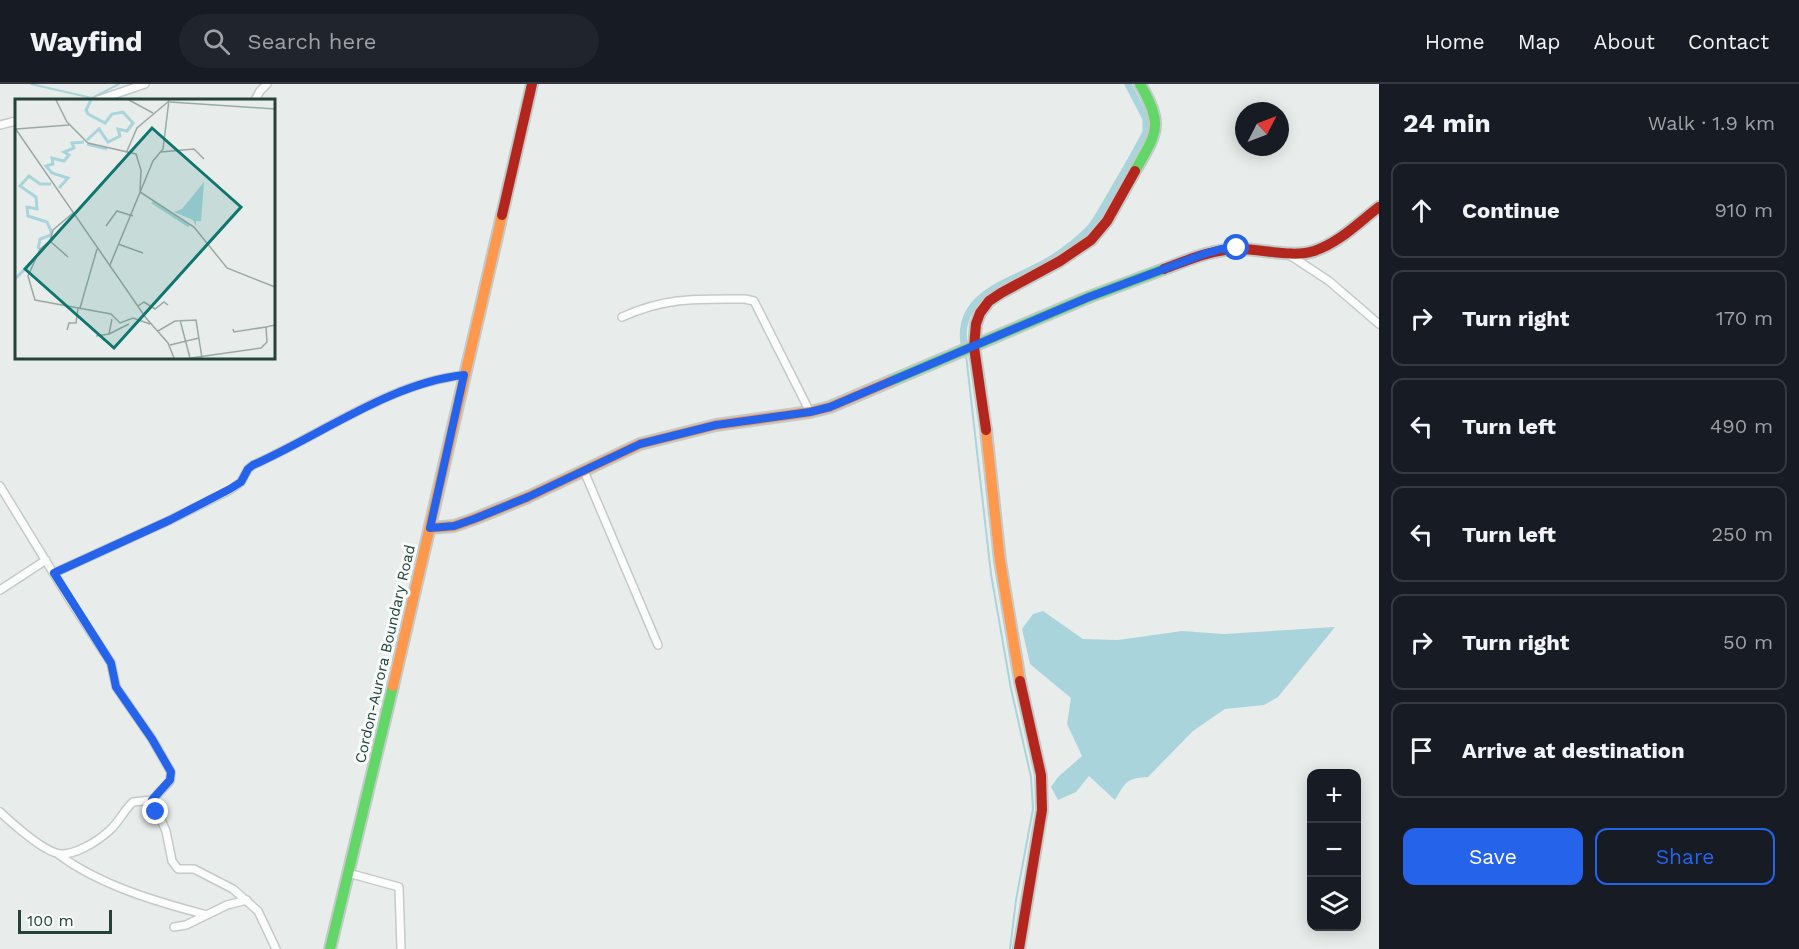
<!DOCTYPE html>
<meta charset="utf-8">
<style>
:root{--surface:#171b24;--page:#20242c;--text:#f1f3f6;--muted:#9ea1a6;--line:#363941;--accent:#2563eb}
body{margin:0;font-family:"Work Sans",sans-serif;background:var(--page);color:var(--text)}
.controls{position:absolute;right:18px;bottom:18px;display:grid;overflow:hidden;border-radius:12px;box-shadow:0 3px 15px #0003}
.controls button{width:54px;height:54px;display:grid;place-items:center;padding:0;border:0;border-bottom:2px solid var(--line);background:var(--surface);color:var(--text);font:30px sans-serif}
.compass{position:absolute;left:1235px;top:18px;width:54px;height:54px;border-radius:50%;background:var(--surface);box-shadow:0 3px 15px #0003;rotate:48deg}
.scale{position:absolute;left:18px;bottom:15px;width:94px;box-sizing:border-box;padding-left:6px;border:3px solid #24423a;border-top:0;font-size:16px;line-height:21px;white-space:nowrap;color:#24423a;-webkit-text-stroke:4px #f7fbf9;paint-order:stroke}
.stop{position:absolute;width:18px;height:18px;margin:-14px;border:4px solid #2563eb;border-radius:50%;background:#fff}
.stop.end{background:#2563eb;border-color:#fff;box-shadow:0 2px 6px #0008}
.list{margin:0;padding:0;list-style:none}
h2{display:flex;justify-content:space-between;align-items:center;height:78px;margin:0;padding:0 24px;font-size:26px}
h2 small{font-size:20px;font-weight:400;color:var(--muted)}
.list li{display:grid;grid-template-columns:39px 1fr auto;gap:18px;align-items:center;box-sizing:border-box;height:96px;margin:0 12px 12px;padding:0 12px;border:2px solid var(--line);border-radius:12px}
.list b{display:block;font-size:22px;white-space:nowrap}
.list em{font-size:20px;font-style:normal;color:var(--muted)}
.actions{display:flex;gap:12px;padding:18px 24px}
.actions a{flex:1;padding:14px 0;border:2px solid var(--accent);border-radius:12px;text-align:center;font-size:21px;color:var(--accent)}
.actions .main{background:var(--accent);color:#fff}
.icon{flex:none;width:33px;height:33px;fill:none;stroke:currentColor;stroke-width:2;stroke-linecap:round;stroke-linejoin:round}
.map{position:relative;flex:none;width:1379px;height:865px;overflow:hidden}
header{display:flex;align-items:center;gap:36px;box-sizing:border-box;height:84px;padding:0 30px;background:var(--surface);border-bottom:2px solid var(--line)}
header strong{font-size:28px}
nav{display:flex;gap:33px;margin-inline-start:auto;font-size:21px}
.search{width:420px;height:54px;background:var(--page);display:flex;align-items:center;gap:15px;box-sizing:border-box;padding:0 21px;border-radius:33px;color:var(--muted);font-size:22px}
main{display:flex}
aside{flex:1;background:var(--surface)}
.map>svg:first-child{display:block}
.water{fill:#a9d4db}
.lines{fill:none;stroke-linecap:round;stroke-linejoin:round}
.stream{stroke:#a9d4db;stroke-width:2}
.canal{stroke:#a9d4db;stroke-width:7}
.street-casing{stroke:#c5cac8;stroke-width:10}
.fast-casing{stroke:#c3cbc8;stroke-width:14}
.slow-casing{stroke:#c3cbc8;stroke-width:14}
.jam-casing{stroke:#c3cbc8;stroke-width:14}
.street{stroke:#fcfcfc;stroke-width:7}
.fast{stroke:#63d668;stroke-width:10}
.slow{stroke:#ff974d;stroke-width:10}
.jam{stroke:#b3261e;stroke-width:10}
.route{stroke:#2563eb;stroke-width:8}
.labels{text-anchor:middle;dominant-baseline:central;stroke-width:6;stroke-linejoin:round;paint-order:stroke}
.street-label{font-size:15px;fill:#24423a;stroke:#f7fbf9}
.inset-river{fill:none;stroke:#a9d4db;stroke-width:3}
.inset-road{fill:none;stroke:#9aa9a4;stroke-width:1.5}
.view{fill:#0f766e;fill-opacity:0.15;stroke:#0f766e;stroke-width:3}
.inset-edge{fill:none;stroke:#24423a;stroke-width:3}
</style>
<header>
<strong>Wayfind</strong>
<div class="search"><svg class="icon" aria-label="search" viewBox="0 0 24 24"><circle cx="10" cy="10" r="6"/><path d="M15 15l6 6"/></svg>Search here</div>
<nav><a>Home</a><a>Map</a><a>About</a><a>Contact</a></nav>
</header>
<main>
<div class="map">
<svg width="1379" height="865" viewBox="0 0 1379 865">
<rect width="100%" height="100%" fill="#e8edeb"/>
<!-- water -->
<path class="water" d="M1043,527L1083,555L1118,556L1182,547L1224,550L1335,543L1278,613L1264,621L1225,625L1193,647L1148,693C1126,694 1126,698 1115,716L1089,692L1076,708L1058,716L1051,703L1058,693L1082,672L1067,640L1071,614L1030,580L1022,545L1033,530Z"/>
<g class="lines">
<!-- stream -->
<path class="stream" d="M31,0L92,14L119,0
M966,271L991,490L1011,605L1031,693L1033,725L1016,816L1010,865"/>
<!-- canal -->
<path class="canal" d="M964,260C957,215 1000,201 1031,186C1052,176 1075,160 1091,143C1098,134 1104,122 1110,112C1122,91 1135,70 1146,48V35L1128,0"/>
<!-- street casing -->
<g class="street-casing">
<path id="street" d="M98,16L145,0
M255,16L260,7L267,0
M0,41L16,37
M1288,170L1329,197L1379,240
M622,233C667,213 696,215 745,215L754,217L810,328
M584,387L658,561
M0,402L71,518L111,579L116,603L152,655L171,688L170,697L152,716L133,718C124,726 119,738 110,746C98,757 72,774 56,769C40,764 13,740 0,728
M54,489L170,436L230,406L241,398L248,385L253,381C321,351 389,299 464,291
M0,506L46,476
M152,716L166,747L172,777L178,785H194L233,805L258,827L276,865
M58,770C99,801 157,818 207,831
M348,789L399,803L401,865
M174,843L186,841L227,821L247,816"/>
</g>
<!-- fast casing -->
<g class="fast-casing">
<path id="fast" d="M1135,87C1157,48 1164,42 1140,0
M891,297L1089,213L1164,185
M330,865L393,602"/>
</g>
<!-- slow casing -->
<g class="slow-casing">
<path id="slow" d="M986,346L1000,477L1020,597
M430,444L454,442L474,435L528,413L640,360L716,341L810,328L830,323L891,297
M393,602L502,131"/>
</g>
<!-- jam casing -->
<g class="jam-casing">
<path id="jam" d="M502,131L532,0
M1164,185C1188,176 1212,165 1240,165C1262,165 1293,174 1314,167C1339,159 1359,138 1379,123
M986,346L974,263L976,240L980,229L989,217L1001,209L1060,177L1091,156L1107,137L1135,87
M1019,865L1042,726L1041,691L1020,597"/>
</g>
<!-- street -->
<use href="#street" class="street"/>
<!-- fast -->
<use href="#fast" class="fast"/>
<!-- slow -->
<use href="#slow" class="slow"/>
<!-- jam -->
<use href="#jam" class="jam"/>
</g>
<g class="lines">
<!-- route -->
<path class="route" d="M156,728L152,716L170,696L171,688L152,655L116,603L111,579L54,489L170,436L230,405L241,398L248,385L253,381C321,351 390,299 464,291L430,444L454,442L474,435L528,413L640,360L716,341L810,328L830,323L1089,213L1204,170L1221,165L1237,164"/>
</g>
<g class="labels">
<!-- street labels -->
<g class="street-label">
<text transform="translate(385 570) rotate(-77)">Cordon-Aurora Boundary Road</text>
</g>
</g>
<!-- overview -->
<g transform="translate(15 15)">
<rect width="260" height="260" fill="#e8edeb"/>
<path d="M189,83L186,122H181V127L178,121L159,113L167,110Z" fill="#a9d4db"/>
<path class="inset-river" d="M72,41L84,30L93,43L105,37L103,30L112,32L118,24L108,13L97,15L90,24L73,15L71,11L76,1M72,45L92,50M44,89L53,79L37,74L31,67L38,65L37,59L49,62L54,56L49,53L59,49L57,44L69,43M137,103L174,127M23,150L25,140L36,136V132L32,123L13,117L12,108L22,110L21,98L5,87L14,77L25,85H36M0,180L16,164"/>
<path class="inset-road" d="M41,1L52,23L73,44L121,55L126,71L125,93L179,128L212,169L260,188M114,1L138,14M155,3L260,10M0,29L131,219L153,244L159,259M1,30L54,26M112,52L122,29L154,2M146,53L179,50L189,60M91,127L102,112L118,117M35,142L25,150L13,177L20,201L96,215L105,224L118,219L135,225M103,145L128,154M53,158L35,142L38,131L58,114M95,166L138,62L148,50L154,1M123,207L129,203L140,210L149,203L153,206M65,209L82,150M165,221L175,259M218,230L219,233L251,228M52,231L54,224H61L63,209M143,232L160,222L181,221L187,259M94,235L114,225M81,237L94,235L97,220M155,246L184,239M176,259L246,249L252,243L251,228L260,226"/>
<path class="view" d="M137,29L226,108L99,249L10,170Z"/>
<rect width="260" height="260" class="inset-edge"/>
</g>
</svg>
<div class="controls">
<button>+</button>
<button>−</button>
<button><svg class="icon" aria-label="layers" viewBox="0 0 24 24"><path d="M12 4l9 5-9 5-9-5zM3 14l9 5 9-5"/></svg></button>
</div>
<svg class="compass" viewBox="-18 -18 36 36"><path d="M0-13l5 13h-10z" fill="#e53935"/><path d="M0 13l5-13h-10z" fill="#9ea1a6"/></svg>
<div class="scale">100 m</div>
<div class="stop" style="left:1237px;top:164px"></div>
<div class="stop end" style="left:156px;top:728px"></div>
</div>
<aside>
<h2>24 min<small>Walk · 1.9 km</small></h2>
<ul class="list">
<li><svg class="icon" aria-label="ahead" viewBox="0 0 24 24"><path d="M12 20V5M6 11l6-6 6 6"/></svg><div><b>Continue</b></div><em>910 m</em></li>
<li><svg class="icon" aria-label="right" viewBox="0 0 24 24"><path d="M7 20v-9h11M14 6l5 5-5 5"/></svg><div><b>Turn right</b></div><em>170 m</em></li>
<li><svg class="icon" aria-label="left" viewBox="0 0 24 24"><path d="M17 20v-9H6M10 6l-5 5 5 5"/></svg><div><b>Turn left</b></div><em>490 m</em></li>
<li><svg class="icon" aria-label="left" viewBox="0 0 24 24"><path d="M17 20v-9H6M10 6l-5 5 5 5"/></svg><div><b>Turn left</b></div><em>250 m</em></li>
<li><svg class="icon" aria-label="right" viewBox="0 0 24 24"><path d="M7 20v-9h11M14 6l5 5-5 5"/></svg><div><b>Turn right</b></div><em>50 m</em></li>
<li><svg class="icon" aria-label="arrive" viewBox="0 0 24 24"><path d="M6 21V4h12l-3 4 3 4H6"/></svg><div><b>Arrive at destination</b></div></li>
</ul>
<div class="actions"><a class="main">Save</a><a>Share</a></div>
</aside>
</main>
